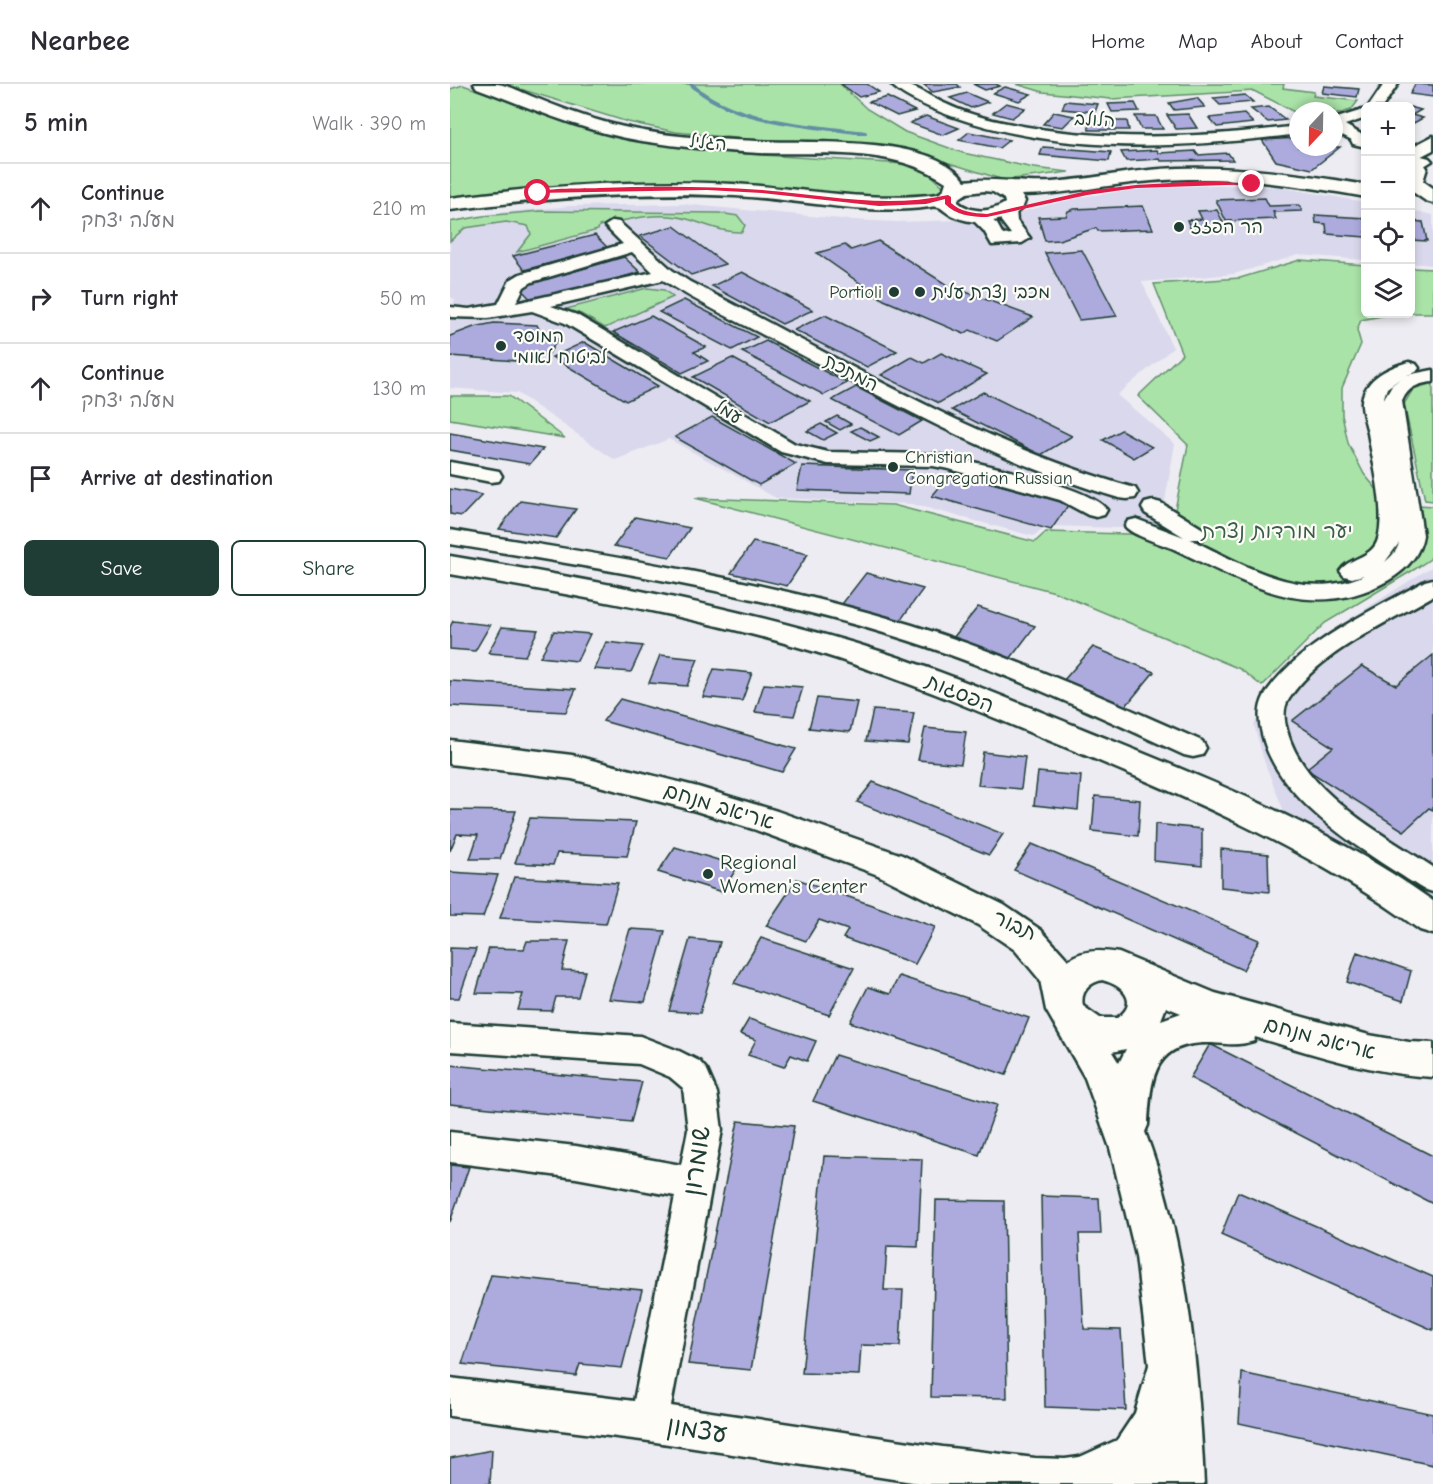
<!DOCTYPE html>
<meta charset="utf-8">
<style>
:root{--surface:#fff;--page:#f2f2f3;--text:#2b2b33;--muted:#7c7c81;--line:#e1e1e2;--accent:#1f3d34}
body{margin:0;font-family:"Comic Neue","Playpen Sans Hebrew",sans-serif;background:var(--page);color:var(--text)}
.controls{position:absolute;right:18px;top:18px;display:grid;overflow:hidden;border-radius:9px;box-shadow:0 3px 9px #0003}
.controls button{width:54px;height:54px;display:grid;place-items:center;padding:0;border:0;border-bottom:2px solid var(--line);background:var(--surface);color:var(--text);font:30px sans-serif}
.compass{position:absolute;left:839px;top:18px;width:54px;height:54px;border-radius:50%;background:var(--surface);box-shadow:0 3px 9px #0003;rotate:202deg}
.stop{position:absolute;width:18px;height:18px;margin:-14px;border:4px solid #e11d48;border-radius:50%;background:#fff}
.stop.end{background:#e11d48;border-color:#fff;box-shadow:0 2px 6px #0008}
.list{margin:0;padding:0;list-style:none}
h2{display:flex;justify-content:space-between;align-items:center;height:78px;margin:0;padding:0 24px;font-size:26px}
h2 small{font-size:20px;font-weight:400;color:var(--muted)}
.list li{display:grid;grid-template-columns:39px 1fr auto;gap:18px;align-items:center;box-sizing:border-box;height:90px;padding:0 24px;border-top:2px solid var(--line)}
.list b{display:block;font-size:22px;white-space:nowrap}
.list p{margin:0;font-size:20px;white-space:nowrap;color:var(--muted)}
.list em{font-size:20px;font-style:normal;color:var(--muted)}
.actions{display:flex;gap:12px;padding:18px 24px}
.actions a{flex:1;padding:14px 0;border:2px solid var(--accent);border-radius:9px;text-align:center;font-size:21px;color:var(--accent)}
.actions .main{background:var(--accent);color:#fff}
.icon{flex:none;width:33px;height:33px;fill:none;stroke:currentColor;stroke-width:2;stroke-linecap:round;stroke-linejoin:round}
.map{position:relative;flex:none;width:983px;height:1400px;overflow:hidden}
header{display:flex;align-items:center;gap:36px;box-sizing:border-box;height:84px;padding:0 30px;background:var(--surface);border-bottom:2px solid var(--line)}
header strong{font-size:28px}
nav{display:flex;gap:33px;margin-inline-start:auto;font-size:21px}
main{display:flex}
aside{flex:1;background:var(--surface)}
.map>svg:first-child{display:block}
.built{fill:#dad8ec}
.green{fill:#aae3a8;stroke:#64906e;stroke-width:1.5}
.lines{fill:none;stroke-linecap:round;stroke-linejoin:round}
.stream{stroke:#628fa3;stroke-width:4}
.building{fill:#adabdd;stroke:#1f3d34;stroke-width:1.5}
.street-casing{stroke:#1f3d34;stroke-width:5}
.secondary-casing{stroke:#1f3d34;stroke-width:5}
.street{fill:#fdfcf7;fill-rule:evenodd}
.secondary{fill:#fdfcf7;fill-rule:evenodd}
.route{fill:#e11d48}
.poi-dot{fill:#1f3d34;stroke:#fdfcf7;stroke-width:2}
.labels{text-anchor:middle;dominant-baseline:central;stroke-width:4.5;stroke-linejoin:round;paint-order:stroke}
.far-street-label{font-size:18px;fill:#1f3d34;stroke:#fdfcf7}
.far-poi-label{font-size:18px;fill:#1f3d34;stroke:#fdfcf7;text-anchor:start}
.park-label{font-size:21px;fill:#3b5e4b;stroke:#fdfcf7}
.street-label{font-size:21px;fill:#1f3d34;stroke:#fdfcf7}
.poi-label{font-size:21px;fill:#1f3d34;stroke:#fdfcf7;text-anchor:start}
.near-street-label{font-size:26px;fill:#1f3d34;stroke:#fdfcf7}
</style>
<header>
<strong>Nearbee</strong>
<nav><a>Home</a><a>Map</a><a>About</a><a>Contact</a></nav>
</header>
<main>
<aside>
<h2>5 min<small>Walk · 390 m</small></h2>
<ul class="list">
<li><svg class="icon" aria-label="ahead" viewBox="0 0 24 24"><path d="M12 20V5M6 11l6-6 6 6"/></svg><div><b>Continue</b><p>מעלה יצחק</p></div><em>210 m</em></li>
<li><svg class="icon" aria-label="right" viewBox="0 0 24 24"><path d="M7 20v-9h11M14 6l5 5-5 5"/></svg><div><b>Turn right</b></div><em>50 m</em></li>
<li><svg class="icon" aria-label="ahead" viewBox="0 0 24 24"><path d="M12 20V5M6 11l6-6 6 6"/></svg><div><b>Continue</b><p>מעלה יצחק</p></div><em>130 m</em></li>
<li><svg class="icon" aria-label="arrive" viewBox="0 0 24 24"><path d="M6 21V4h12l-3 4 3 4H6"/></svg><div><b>Arrive at destination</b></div></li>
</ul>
<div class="actions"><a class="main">Save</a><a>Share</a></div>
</aside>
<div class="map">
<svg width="983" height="1400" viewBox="0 0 983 1400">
<rect width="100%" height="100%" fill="#edecf2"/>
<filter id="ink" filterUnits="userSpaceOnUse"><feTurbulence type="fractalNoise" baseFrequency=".0167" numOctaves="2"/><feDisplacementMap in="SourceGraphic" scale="12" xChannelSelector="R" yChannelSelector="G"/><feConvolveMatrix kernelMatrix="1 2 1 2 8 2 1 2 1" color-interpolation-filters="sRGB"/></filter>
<g filter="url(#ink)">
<!-- built -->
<path class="built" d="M772,101L829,103L915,118L916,176L848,171L784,190L692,198L723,264L667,311L725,360L710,445L599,442L583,452L462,420L326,414L219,355L165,376L67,309L0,304V228L5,216L0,212V137L45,129L120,122L232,120L402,136L447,138L542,135L631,113L701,103Z
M960,126L983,131V181L961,179Z
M983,482V820L932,784L836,733L814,677L804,641L824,598L874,551Z"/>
<!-- green -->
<path class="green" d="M58,0H390L417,25L455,48L513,69L584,84L619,88L554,96L454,65L378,58L304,56L226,48L178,38L57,1Z
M566,0H834L833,4L864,8L863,12L908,17L901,26L884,31V27H848V30L804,7L661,15L593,8Z
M13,1L151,50L264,68L455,80L479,89L495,104L478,113L457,117L226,101L0,116V5Z
M90,127L269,129L288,132L295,141L292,148C269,149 251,137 228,133C200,129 176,136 149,142L148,146L67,168L81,150L78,142L56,138L15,144L0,157V138L33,132Z
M850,176L915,181L916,230H942L911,236L907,246L911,260L892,304V331L898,359L914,390L938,419L983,422V469L980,475L965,485L875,539L812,602L790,585L605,508L245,414L443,421L585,458L596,448L720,451L738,361L688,312L732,270L704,200L790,194Z
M961,184L983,185V229H961Z
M197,204L214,206L223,213L155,244L131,230L116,225Z
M983,299V417L975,416L954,320L963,305Z
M0,312H59L115,354L0,335Z"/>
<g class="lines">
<!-- stream -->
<path class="stream" d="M241,0C282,39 361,42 415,49"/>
</g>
<!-- building -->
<path class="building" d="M391,0H417L429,8L409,13Z
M473,0H507L510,3L483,8Z
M523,0H546L550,2L535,6Z
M965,0L983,1V13L960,10Z
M874,2L909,5L907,13L872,9Z
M555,3L581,10L569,17L543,9Z
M517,9L538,18L521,24L500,14Z
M795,11L803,18L770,21L763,14Z
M437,13L465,27L447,32L419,18Z
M747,14L755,23L724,26L719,19Z
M615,17L648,20L645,28L612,25Z
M556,19L575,24L562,34L543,29Z
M685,19L689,27L662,28L658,20Z
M819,23L836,36L818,38L801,25Z
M960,23L971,26L962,31L973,34L960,41Z
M604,28L624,32L613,43L593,40Z
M738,30L747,44L726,45L717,31Z
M794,30L803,39L767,43L759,34Z
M476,32L509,44L493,51L460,39Z
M685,32H706L713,45H691Z
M638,37H677L679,46H639Z
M519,48L559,56L549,64L509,56Z
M848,54V63H890L862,85L826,77L812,56Z
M593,63L661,68L659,77L590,71Z
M707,66L709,69L745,67L748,71L778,69L783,76L711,77L710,75L676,77L671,68Z
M815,114L819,122L849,121L852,127L823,128L826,135L776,137L766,116Z
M693,122L703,145L648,147L646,144L609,156L595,157L588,133L616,132L618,127L624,125Z
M767,126L776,144L741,146L737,136L752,135L748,127Z
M865,131L916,134V153L877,150L876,140L866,139Z
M960,137L973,138L977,157L960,156Z
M224,142L275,180L241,191L190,152Z
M145,151L158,164L74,186L63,172Z
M428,157L497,201L583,233L547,257L520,246L514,250L434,216L367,169L395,161L401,166Z
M632,166L667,232L629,236L595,169Z
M174,173L190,188L84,219L69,203Z
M292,188L363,226L332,240L262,202Z
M234,216L307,253L282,266L209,228Z
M375,231L447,267L417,283L344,246Z
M201,232L256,263L244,268L258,277L232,289L163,248Z
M44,239L87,241L93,253L108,255L98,271L85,270L79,278L0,272V252L24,243Z
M316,257L397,299L374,311L292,268Z
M134,258L208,302L176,317L102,273Z
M491,269L537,290L489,319L431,291L462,273L474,279Z
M282,274L360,317L320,338L243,293Z
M406,303L472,337L449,351L382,316Z
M533,308L622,352L591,371L502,326Z
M387,332L401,340L390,346L376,338Z
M262,333L346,380L309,401L225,353Z
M371,340L387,349L373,356L357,347Z
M410,343L429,353L420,357L401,347Z
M671,346L702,363L684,374L653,356Z
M0,349L93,365L80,380L0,366Z
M352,382L462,386L459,410L347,406Z
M502,388L619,420L601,446L482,412Z
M0,405L32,411L12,432L0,430Z
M70,417L126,425L106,454L49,445Z
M185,433L240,444L220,473L164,462Z
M303,458L358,470L337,502L281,489Z
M416,489L473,505L450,537L392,520Z
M528,523L585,542L560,575L503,554Z
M3,537L40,541L25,567L0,565V543Z
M52,543L88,546L75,572L38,569Z
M104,547L140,550L127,577L90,573Z
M156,558L193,562L181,588L144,585Z
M643,563L704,588L675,623L613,597Z
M210,571L248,575L237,602L199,599Z
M983,571V726L979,724L954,747L856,685L883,663L842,637L912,582L946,601Z
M264,585L302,589L292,617L253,613Z
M0,597L126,605L116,628L0,622Z
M314,600L353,603L344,632L305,628Z
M367,614L407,618L400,648L359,644Z
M170,615L346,665L332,688L153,637Z
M423,626L464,629L458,660L416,657Z
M475,644L516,648L511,680L468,676Z
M533,668L575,673L571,705L528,701Z
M588,688L631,692L628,726L584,721Z
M423,698L553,750L539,771L407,718Z
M645,712L690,716L688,752L642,747Z
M0,726L66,727L50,775H20L28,751L7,750L0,767Z
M80,734L186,738L177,772L107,769L103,781L65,779Z
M705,740L752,745V782L704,777Z
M582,760L809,856L793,886L564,786Z
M225,763L288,782L272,808L208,788Z
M771,765L818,770L819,808L771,803Z
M0,788L48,791L33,833L0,832Z
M64,793L168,799L156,840L50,834Z
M347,795L485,843L465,880L393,854L398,846L369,836L356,857L316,842Z
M180,845L215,847L195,918L159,915Z
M311,854L404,884L379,931L284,899Z
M240,855L270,858L250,929L219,927Z
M77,857H119L112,886L135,887L128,913H106L102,927L68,926L73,910L26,909L39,864L74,865Z
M0,864L26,865L9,914H0Z
M907,868L961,887L953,917L897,898Z
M449,892L579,934L556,991L400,938L418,903L440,910Z
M299,935L366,957L357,977L341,971L334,983L298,971L306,956L290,950Z
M760,960L983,1072V1120L740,994Z
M385,971L547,1021L529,1071L363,1017Z
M0,981L192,998L181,1038L0,1020Z
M288,1037L344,1042L301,1286L238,1280Z
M374,1072L472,1075L468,1163L437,1162L434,1206H453L450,1262L411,1261L409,1291L352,1289Z
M0,1081L19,1083L0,1138Z
M788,1108L983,1193V1246L771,1151Z
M591,1112L649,1114L651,1150H629L634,1245L671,1246L676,1326L595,1323Z
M486,1116L554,1117L557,1314L481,1313Z
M41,1191L192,1206L172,1284L130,1280L126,1292L12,1280Z
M792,1289L983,1330V1381L789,1339Z
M42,1366L40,1400H0V1374Z"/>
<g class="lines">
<!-- street casing -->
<g class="street-casing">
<path id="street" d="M441,0C468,0 473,10 496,20C513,28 533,34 552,38C651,59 749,54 848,42V50C731,65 613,71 501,32C485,26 452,13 441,0Z
M934,0H948L933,22H919Z
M916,25V34L895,41L916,53V63L884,47V35Z
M960,69L979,74L982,77L974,82L960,78Z
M558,121L566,126L567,137L580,154L572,159L542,161L534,147L518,131L520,128H532L547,140L553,151L561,150L551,137L550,126Z
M163,137L169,138L222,186L240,198C386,271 527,360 685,404L688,409L685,414L677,415L669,414C556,381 453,325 350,270C304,245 256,224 213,196L101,222L127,231L345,360L378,368L483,370L501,373C532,380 641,403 657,426L654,431L646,433L638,431L610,416L499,385L483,382L378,380L331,368L115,239L82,227L38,234L0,233V223L19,225L48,220L60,196L70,190L173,160L155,142ZM182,168L203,188L66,219L74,203L82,198Z
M959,278L966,280L969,284L966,288L957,291L983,286V298C969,299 958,303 952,317L973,451C970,471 956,486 939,496C860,541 794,498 724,465C712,460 681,451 675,442L678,437L686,435L734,453L695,429L692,424L695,419L703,417L711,419L753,445L756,450L753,455H740C794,481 853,519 914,491L902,494L894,492L890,487C899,473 923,474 928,455C936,426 923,379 918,349C916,339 911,327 912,317C915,294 939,283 959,278ZM951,294L942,301L933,316L937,304ZM949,459C947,467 942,472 935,478Z
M0,378L49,387L52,392L49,397L41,398L0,390Z
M0,446C155,471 311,495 462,541C562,572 657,615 752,657L756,664L752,671L743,673L734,671C639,627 544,583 444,552C299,508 149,484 0,460Z
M983,495V512C937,539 868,569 839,615C833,623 834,636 837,646C852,707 932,750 983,783V808L973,805C917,769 828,719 812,650C808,634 808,620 818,606C853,557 924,526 975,497Z
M0,939L190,952L229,967L249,977L257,986L267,1009L272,1046L221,1322L493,1363L585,1374L615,1375L644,1371L658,1377L664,1391L660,1400H475L199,1357L0,1332V1294L184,1317L225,1112L126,1094L0,1078V1048L126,1062L231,1081L238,1046L233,1004L220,993L189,980L0,967Z"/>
</g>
<!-- secondary casing -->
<g class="secondary-casing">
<path id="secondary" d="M24,0C32,0 40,0 47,0C58,1 71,8 81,12C105,22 129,31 154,38C203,52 257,55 307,57C359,60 483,50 515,97C543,93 573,100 602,98C645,95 686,85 729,84C792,82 854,90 916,101V113C845,100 774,91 702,97C658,100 615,111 571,111L575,117C573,125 568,129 560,132C542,140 521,140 503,132C491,127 493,121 480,123C414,132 350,115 285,112C190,107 95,114 0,126V114C94,102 188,95 283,100C352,104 418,119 488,110L493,107L496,98C442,62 372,71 310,69C271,67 231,63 192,57C134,48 81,24 27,4ZM534,107L543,108L554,115L555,119C540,129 521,129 508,118V115L517,109Z
M910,50L916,52V63L903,60L901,56L903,52Z
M983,52V66L960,78V64Z
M967,78L974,80L977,84L973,97L983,104V119L976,117L960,106V80Z
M0,472C137,495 273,520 407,560C496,587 582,625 668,659C777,703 886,748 983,817V850L970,846C868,771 759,723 642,674C558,640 475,603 388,575C262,535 131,512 0,490Z
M0,656L122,671L248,703L327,727L452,771L554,821L591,846L618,876C633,865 652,866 669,869L765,909L919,951L959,958L983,959V993C922,990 864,970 805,953L804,957C789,962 778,960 762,959C703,957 701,993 698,1041L695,1048C736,1155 749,1286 754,1400H606L613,1383L619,1378L667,1356L685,1329L699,1281L686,1172L660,1064L635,994L596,926L590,896L565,866L528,841L428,791L303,745L246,727L122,695L0,680ZM652,896C673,901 690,918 667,934H650L633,922C630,908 639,899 652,896ZM716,923L731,929L711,936ZM676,965L669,979L662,968Z"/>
</g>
<!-- street -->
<use href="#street" class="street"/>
<!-- secondary -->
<use href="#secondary" class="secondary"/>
</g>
</g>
<!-- route -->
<path class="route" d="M756,97L805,100L686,104L637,111L537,133C521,133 506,131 495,120V115L476,120L429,122L312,109L257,106L85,109C99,103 132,105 149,104C203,102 258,102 312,106C375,111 436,125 498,111L501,113V119C511,128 523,129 537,130L637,107L686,101Z"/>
<!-- markers -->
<g class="poi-dot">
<circle cx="729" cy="143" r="6"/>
<circle cx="444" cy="208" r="6"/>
<circle cx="470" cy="208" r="6"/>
<circle cx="51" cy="262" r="6"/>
<circle cx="443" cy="383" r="6"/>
<circle cx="258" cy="790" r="6"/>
</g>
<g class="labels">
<!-- far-street labels -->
<g class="far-street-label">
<text transform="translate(645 36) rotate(3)">הלולב</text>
<text transform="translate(258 59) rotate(5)">הגליל</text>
<text transform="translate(401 289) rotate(28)">המתכת</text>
<text transform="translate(278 328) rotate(32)">עמל</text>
</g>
<!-- far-poi labels -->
<g class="far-poi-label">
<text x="741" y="143">הר הפזז</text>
<text x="432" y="208" text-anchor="end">Portioli</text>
<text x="482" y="208">מכבי נצרת עלית</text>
<text x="63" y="252">המוסד<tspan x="63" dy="21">לביטוח לאומי</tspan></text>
<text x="455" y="373">Christian<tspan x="455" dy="21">Congregation Russian</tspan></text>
</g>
<!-- park labels -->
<g class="park-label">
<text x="827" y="447">יער מורדות נצרת</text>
</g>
<!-- street labels -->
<g class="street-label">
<text transform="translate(510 609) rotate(22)">הפסגות</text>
<text transform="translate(269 722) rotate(17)">אריאב מנחם</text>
<text transform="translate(565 841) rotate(24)">תבור</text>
<text transform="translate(870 954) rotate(15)">אריאב מנחם</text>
</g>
<!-- poi labels -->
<g class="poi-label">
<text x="270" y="778">Regional<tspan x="270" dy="24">Women's Center</tspan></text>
</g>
<!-- near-street labels -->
<g class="near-street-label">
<text transform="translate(247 1077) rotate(-82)">שומרון</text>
<text transform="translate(247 1346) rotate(9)">עצמון</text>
</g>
</g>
</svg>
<div class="controls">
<button>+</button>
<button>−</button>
<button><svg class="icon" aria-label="locate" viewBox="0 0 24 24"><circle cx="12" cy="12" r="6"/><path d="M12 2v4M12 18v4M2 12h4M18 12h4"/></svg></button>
<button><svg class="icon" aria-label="layers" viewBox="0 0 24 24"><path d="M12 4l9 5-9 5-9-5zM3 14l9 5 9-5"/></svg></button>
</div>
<svg class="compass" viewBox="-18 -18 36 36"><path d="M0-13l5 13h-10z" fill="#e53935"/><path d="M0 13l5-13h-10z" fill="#7c7c81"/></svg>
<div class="stop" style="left:88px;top:109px"></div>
<div class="stop end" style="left:802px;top:100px"></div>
</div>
</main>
